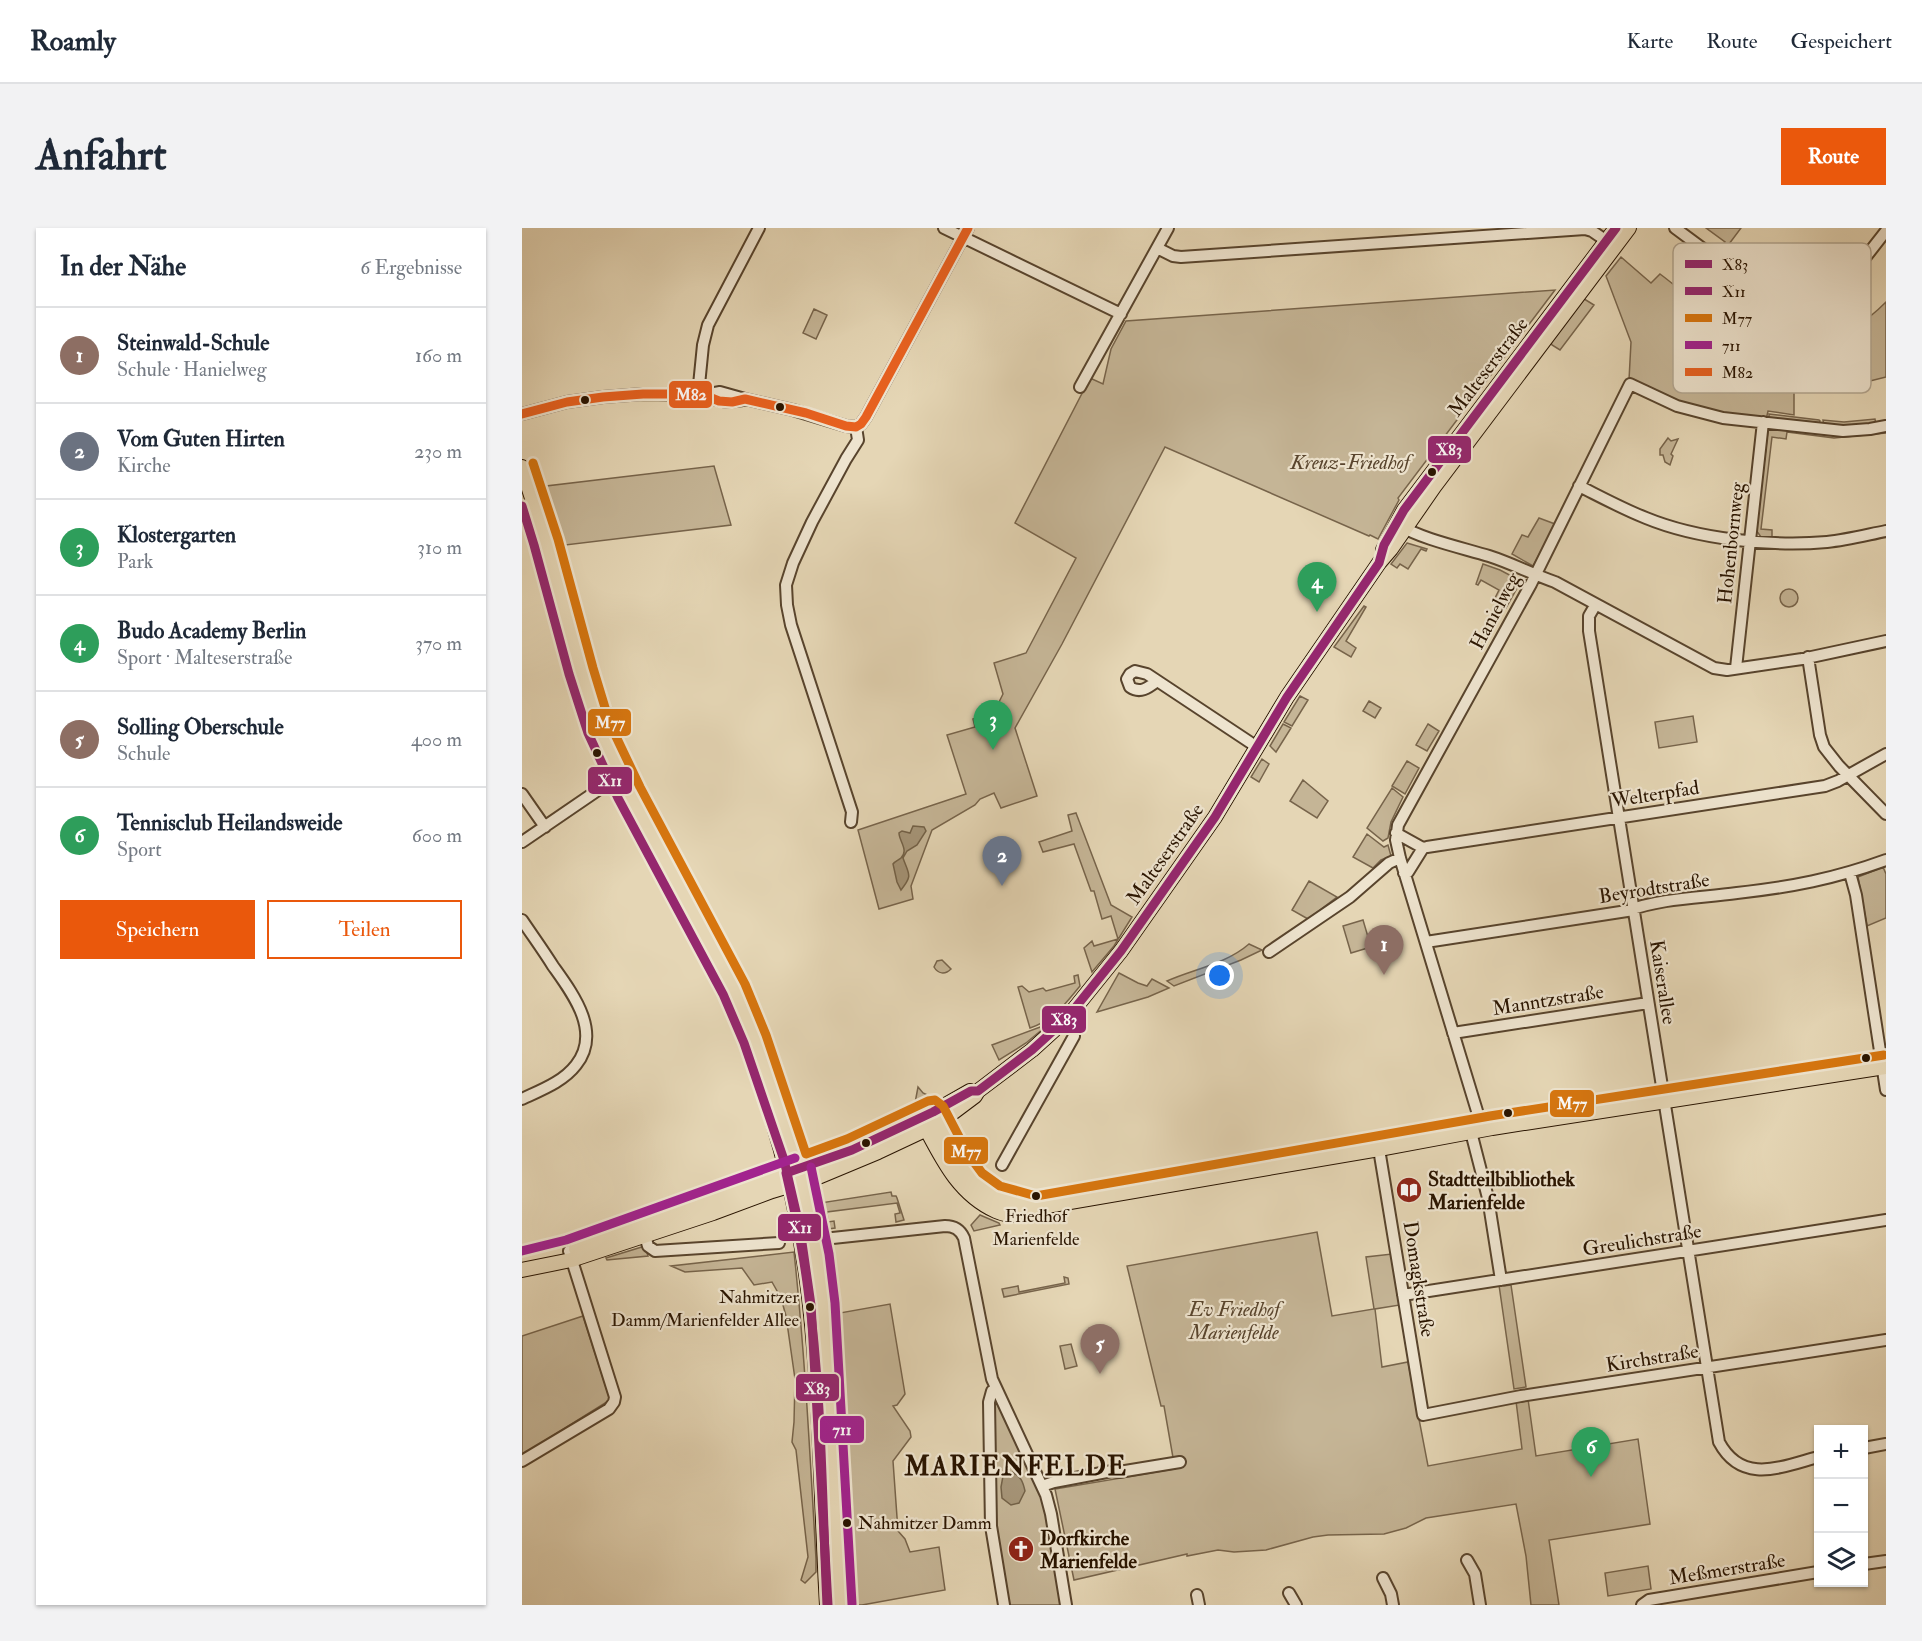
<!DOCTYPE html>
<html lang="de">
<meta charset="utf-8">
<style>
:root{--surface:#fff;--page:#f2f2f3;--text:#1f2937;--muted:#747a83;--line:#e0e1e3;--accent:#ea580c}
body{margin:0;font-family:"IM FELL Double Pica",serif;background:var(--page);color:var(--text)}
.controls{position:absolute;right:18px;bottom:18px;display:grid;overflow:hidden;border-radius:0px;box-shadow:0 2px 4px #0004}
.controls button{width:54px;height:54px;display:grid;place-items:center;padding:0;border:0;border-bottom:2px solid var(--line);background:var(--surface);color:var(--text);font:30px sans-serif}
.you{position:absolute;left:698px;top:748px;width:21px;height:21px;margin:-15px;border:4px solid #fff;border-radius:50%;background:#1a73e8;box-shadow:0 0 0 9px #1a73e833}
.badge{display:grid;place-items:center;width:39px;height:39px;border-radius:50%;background:var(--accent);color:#fff;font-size:20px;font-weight:700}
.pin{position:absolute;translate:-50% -50px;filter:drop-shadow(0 2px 3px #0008)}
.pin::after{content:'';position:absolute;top:32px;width:21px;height:18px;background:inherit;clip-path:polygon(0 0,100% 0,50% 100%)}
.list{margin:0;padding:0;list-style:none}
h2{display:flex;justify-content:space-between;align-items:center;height:78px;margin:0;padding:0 24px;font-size:26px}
h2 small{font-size:20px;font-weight:400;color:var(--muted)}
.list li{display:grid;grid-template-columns:39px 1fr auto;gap:18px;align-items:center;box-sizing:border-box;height:96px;padding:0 24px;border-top:2px solid var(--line)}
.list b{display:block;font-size:22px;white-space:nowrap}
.list p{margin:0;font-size:20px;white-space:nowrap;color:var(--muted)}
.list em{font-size:20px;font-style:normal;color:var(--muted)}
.actions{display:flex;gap:12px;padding:18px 24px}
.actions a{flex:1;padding:14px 0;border:2px solid var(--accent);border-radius:0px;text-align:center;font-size:21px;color:var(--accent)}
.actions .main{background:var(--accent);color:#fff}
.icon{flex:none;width:33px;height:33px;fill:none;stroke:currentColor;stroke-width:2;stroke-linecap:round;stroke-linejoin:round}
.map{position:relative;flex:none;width:1364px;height:1377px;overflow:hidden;border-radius:0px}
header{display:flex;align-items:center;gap:36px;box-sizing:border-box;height:84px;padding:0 30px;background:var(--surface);border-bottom:2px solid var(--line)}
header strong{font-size:28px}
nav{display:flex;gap:33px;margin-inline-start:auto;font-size:21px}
.intro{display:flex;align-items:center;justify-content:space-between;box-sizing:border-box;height:144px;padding:0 36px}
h1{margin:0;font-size:42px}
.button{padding:15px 27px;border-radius:0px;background:var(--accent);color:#fff;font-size:21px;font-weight:700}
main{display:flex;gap:36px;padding:0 36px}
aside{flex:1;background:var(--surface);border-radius:0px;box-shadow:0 2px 4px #0004}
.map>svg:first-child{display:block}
.green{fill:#c5b596;stroke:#77644b;stroke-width:1.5}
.water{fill:#a59477;stroke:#736147;stroke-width:1.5}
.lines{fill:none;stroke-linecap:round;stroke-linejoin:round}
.minor-casing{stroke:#58442d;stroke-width:14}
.major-casing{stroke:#291400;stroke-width:16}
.minor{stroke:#eee4cf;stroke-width:10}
.major{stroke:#e5d6b5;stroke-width:14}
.bus-1-casing{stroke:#eee4cf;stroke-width:14}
.bus-2-casing{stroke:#eee4cf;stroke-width:14}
.bus-3-casing{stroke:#eee4cf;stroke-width:14}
.bus-4-casing{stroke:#eee4cf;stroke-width:14}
.bus-5-casing{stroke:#eee4cf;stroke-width:14}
.bus-1{stroke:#95276e;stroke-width:9}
.bus-2{stroke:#95276e;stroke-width:9}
.bus-3{stroke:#d7760f;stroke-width:9}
.bus-4{stroke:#a2238e;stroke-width:9}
.bus-5{stroke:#e86120;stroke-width:9}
.bus-dot{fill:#291400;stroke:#eee4cf;stroke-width:2}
.labels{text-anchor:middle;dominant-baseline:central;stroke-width:4.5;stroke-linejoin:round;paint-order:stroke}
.bus-label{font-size:18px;fill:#291400;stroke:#eee4cf}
.street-label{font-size:20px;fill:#291400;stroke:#eee4cf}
.park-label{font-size:20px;font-style:italic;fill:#58442d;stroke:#eee4cf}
.poi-label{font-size:20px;font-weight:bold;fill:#291400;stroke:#eee4cf;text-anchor:start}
.district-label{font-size:26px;font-weight:bold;letter-spacing:1.5px;fill:#291400;stroke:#eee4cf}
.key{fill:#eee4cf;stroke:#b3a691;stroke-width:1.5}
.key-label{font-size:16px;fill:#291400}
.line-badge{stroke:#eee4cf;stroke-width:2}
.badge-label{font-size:16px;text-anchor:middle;font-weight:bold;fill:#fff}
</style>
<header>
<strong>Roamly</strong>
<nav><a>Karte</a><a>Route</a><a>Gespeichert</a></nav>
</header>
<div class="intro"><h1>Anfahrt</h1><a class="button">Route</a></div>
<main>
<aside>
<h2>In der Nähe<small>6 Ergebnisse</small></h2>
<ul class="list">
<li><span class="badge" style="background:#8d6e63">1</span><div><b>Steinwald-Schule</b><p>Schule · Hanielweg</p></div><em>160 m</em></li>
<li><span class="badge" style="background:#6b7280">2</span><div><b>Vom Guten Hirten</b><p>Kirche</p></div><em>230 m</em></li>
<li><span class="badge" style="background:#2e9e5b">3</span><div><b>Klostergarten</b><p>Park</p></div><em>310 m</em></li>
<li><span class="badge" style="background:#2e9e5b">4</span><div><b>Budo Academy Berlin</b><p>Sport · Malteserstraße</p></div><em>370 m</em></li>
<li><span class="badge" style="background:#8d6e63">5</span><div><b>Solling Oberschule</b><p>Schule</p></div><em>400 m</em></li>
<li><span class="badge" style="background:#2e9e5b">6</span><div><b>Tennisclub Heilandsweide</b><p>Sport</p></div><em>600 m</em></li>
</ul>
<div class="actions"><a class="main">Speichern</a><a>Teilen</a></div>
</aside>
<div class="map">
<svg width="1364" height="1377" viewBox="0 0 1364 1377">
<rect width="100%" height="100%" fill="#e5d6b5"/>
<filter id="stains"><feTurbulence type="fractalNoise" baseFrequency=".00333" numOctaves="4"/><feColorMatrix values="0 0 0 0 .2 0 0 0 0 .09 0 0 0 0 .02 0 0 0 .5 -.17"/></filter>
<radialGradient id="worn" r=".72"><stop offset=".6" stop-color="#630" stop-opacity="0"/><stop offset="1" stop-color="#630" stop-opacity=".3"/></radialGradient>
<!-- green -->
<path class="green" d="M1184,0H1219L1201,24L1198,21L1203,14Z
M1099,29L1129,55L1138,46C1153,57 1174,76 1190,84C1221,100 1307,109 1339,94C1348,90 1357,81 1364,74V149L1332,157L1272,153V187L1246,183L1244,192L1179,183L1107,152L1109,114L1084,48Z
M1033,62L876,270L877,272L856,311L848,307L847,308L643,219L540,416L493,500L515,568L479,580L472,565L458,571L453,577L410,602L389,658L391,671L357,681L336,602L444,566L425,507L453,499L451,491L472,484L481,466L472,435L504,425L554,330L493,295L568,150L581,156L589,121L604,93Z
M1059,69L1072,77L1038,122L1030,117L1028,112Z
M292,81L305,87L294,111L281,105Z
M1247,186L1297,192L1298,193L1296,198L1247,192Z
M1353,191L1354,197L1302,199L1301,192L1322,194Z
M1249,200L1364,202V205L1312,210L1265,204L1264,211L1250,209L1239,301L1250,302V310L1239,309L1234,302L1246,203Z
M1146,210L1149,213L1156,211L1149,226L1151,228L1148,237L1143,234L1141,227H1138V221Z
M192,238L209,297L35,318L16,259Z
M1017,290L1033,296L1011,338L990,326L1000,307L1006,309Z
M885,315L905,321L904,323L899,321L886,341L878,336L875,340L869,336Z
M961,336L978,342L999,353L984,380L972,372L977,362L959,352L956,357L954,356Z
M1258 370a9 9 0 1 1 18 0a9 9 0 1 1-18 0Z
M842,378L844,379L824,413L834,420L829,429L812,419Z
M778,468L786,472L770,498L762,494Z
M847,473L859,480L853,490L841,483Z
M1171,488L1175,514L1137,520L1133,494Z
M761,496L769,500L754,524L748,518Z
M906,496L917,503L905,523L894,517Z
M740,531L747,536L737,554L729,549Z
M885,533L897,540L883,566L870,558Z
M781,552L806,573L795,590L768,573Z
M870,560L881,569L869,594L866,610L861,613L845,600Z
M554,585L589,677L610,689L592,718L570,744L562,720L570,713L572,718L596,711L589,688L580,691L572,663H569L552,616L521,624L517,614L550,603L546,587Z
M845,606L862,619L866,617L869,628L859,632L851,640L831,629Z
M1361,639L1364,646V690L1345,698L1336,649Z
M787,653L815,669L786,691L770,682Z
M841,692L849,719L829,725L821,698Z
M727,716L740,722L719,732L652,758L645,753C672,741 704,736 727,716Z
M420,732L429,741C423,747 416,746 412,739L415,733Z
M597,745L616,755L625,758L630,751L647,760L626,769L575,784Z
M556,747L558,758C542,777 532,792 508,800L496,759L500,758L507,764L521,760L524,763L553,755L552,748Z
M521,798L522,800L504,815L477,832L470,817Z
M396,859L401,865L414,871L395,881L393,875Z
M369,964L370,968H374L375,970L382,992L374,994L373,986L378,985L375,975L305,984L306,994L312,993L313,1000L306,1001L303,999L298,975Z
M458,987L477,995L478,997L452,1003L449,997Z
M795,1004L810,1088L852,1081L844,1029L870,1026L878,1077L853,1081L860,1139L886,1134L906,1238L1000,1221L994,1173L1006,1171L1014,1228L1116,1211L1128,1296L1027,1312L1037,1377H1009L1004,1328L994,1276L904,1290L884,1300L862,1306L806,1307L791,1309L744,1322L712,1324L696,1322L665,1328V1326L552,1352L533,1261L653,1241L642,1178H639L605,1038Z
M123,1018L126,1028L85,1032L84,1030Z
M272,1024C283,1126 288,1228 294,1331V1344L283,1355L279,1352L286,1329L274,1222L270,1214L272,1194L273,1151L264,1088L259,1070L250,1054L232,1057L220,1040L163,1044L149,1038Z
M542,1049L546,1050L547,1056L482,1069L480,1061L496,1058L497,1064L543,1055Z
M982,1056V1058L989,1057L1004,1159L992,1161L977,1057Z
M368,1076L383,1166L375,1177L371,1178L388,1203L389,1209L371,1233L376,1303L383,1311L388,1324L417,1319L423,1362L340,1377H329L312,1086Z
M61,1088L88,1172L0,1227V1108Z
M549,1116L555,1138L543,1141L538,1118Z
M472,1170L474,1171L523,1276L540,1377H486L472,1297Z
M1126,1338L1129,1361L1086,1368L1083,1345Z"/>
<!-- water -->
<path class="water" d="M391,598L402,599L404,603L395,617L385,623L381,630C387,647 391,647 379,662L375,654L371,636C373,633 377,632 379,630C387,622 377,613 377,605L380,603L388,605Z
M490,1244C499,1248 501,1254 503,1263L497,1275L489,1277L480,1270L479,1259L481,1248Z"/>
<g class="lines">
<!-- minor casing -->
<g class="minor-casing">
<path id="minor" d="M422,0L599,86
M1153,0L1215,46L1230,50L1293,57L1312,55L1326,48L1335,40L1364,3
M635,20L651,28L659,29L1063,1L1070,3L1089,16
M558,159L646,0
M176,167L181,117L186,97L237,0
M182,167C196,174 207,175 222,172
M0,186L45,174L81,169L121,166L182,167L198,164L223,171L271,182L324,198L334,199
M334,199L339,196L344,189L446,0
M1057,258C1079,269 1101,281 1124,290C1175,311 1249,319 1305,314C1325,312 1344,307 1364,303
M877,297C899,311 941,320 967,328C989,335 1010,346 1033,354L1192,440L1205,442L1280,431L1364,413
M1074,376L1067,388V403L1197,1214C1220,1257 1259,1239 1296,1229
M1286,429L1298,507L1302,519L1317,538L1364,586
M1214,440L1241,194
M635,453C626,460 618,466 608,459L605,451L608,446L613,443L625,446L735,519
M0,566L23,599
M329,594L330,584L269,397L265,377L264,357L271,335L290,294L324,231L336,212L334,199
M874,605L901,620L905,619L1303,558L1316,553L1364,526
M0,614L79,560L99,549
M882,645L886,644L901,620
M1328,645L1334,667L1364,862
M0,692C10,707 21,722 31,738C51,766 80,804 54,837C41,854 19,862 0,871
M904,714L1105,683C1139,670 1179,670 1215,665C1269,659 1312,651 1364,632
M747,724L828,669L867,635L878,630
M931,805L1126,775
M958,902L955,883L878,630L874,612L876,597L1009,356L1108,156L1155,178L1201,190L1321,203L1348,201L1364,198
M949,904L966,970L979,1052
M857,921L901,1187L999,1168L1364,1112
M480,937L552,808L549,800L542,792
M123,1008L126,1018L133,1023L257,1015
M292,1012L423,998C432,998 438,1001 442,1010L470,1151L524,1267L529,1286L544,1377
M881,1067L1364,992
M473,1161L470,1163L467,1174L469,1298L482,1377
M1342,1220L1364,1216
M0,1233L87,1181L92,1174L93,1169L47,1023
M520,1258L532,1254L590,1243L597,1244L658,1234
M945,1332L953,1346L958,1377
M1342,1336L1364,1333
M861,1350L869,1366L871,1377
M767,1365L774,1377
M675,1367L677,1377
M1120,1377L1127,1372L1296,1344"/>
</g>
<!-- major casing -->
<g class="major-casing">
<path id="major" d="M0,239L24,314L59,443L77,500L107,564L212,761L233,811L274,929L290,999L301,1076L318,1377
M9,297L35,388
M861,322L882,282L1094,0
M169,699L189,738
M240,860C264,930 280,1004 288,1077C299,1177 299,1277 305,1377
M413,888C429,920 441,956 477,970C489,975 501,975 513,980
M399,891C418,926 434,965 474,983C488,989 500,989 513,980L857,921L970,900L1364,839
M54,1021L330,922L399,891L448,863
M0,1042L49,1032L191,985L250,963L296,949L356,924L405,901L429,886L453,868L456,863L510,822L532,802L553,780L599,723L693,589L765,469L857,335L869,321L912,259L1107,0"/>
</g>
<!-- minor -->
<use href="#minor" class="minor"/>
<!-- major -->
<use href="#major" class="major"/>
<!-- bus-1 casing -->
<g class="bus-1-casing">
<path id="bus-1" d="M264,945L330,922L411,884L449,863H456L510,822L532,802L553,780L599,723L693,589L765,469L857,335L862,317L882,282L1094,0
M264,945C273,984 281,1022 286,1062C300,1166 300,1272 305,1377"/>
</g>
<!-- bus-2 casing -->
<g class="bus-2-casing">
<path id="bus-2" d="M0,278L12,317L47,446L66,505L96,570L201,766L222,815L262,932L278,1001L289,1077L306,1377"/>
</g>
<!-- bus-3 casing -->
<g class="bus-3-casing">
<path id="bus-3" d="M11,235L36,311L71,440L88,496L118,559L223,756L244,807L284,926L325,911L406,873L413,872L421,878L446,926L460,945L478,958L514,968L968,888L1362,827"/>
</g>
<!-- bus-4 casing -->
<g class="bus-4-casing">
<path id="bus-4" d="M289,939L307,1026L313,1075L330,1376
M0,1023L44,1012L273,930"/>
</g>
<!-- bus-5 casing -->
<g class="bus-5-casing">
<path id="bus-5" d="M0,186L45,174L81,169L121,166H160L182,167L197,173L210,174L223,171L284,185L324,198L334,199
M334,199L339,196L344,189L446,0"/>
</g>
<!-- bus-1 -->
<use href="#bus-1" class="bus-1"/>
<!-- bus-2 -->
<use href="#bus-2" class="bus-2"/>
<!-- bus-3 -->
<use href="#bus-3" class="bus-3"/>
<!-- bus-4 -->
<use href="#bus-4" class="bus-4"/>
<!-- bus-5 -->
<use href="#bus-5" class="bus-5"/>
</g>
<!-- icons -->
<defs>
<g id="library-disc" transform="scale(1.35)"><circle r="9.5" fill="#8f2418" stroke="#eee4cf"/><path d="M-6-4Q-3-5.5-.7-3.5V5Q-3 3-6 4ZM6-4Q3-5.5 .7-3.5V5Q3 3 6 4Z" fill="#fff"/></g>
<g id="church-disc" transform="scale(1.35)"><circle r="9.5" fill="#8f2418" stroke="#eee4cf"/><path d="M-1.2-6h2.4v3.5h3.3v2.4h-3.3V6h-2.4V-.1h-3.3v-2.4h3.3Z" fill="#fff"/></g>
</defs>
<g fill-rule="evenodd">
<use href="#library-disc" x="887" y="962"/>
<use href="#church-disc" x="499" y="1321"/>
</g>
<!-- markers -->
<g class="bus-dot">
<circle cx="63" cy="172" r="5"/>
<circle cx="258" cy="179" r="5"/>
<circle cx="910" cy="244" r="5"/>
<circle cx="75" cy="525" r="5"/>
<circle cx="1344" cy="830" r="5"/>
<circle cx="986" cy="885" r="5"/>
<circle cx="344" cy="915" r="5"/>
<circle cx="514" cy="968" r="5"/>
<circle cx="288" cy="1079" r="5"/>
<circle cx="325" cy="1295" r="5"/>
</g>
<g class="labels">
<!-- bus labels -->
<g class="bus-label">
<text x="514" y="988">Friedhof<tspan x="514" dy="23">Marienfelde</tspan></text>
<text x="277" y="1069" text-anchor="end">Nahmitzer<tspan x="277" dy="23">Damm/Marienfelder Allee</tspan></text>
<text x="336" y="1295" text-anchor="start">Nahmitzer Damm</text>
</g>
<!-- street labels -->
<g class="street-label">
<text transform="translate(966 139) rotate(-53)">Malteserstraße</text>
<text transform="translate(1209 315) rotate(-84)">Hohenbornweg</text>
<text transform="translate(973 383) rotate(-62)">Hanielweg</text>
<text transform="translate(1133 566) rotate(-9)">Welterpfad</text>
<text transform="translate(643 626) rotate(-55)">Malteserstraße</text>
<text transform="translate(1132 660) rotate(-9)">Beyrodtstraße</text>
<text transform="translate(1141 754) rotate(81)">Kaiserallee</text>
<text transform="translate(1026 772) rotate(-9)">Manntzstraße</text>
<text transform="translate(1120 1012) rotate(-9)">Greulichstraße</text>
<text transform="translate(897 1051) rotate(81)">Domagkstraße</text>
<text transform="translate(1130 1130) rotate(-9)">Kirchstraße</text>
<text transform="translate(1205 1341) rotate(-9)">Meßmerstraße</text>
</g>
<!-- park labels -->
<g class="park-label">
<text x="828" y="234">Kreuz-Friedhof</text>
<text x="712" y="1081">Ev Friedhof<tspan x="712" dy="23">Marienfelde</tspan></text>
</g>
<!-- poi labels -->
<g class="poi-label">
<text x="906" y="951">Stadtteilbibliothek<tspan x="906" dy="23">Marienfelde</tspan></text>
<text x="518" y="1310">Dorfkirche<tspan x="518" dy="23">Marienfelde</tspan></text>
</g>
<!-- district labels -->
<g class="district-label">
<text x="494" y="1239">MARIENFELDE</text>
</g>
</g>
<!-- legend -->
<rect x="1151" y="15" width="198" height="150" rx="9" class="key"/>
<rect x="1163" y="32" width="27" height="8" fill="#95276e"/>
<rect x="1163" y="59" width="27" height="8" fill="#95276e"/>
<rect x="1163" y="86" width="27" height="8" fill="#d7760f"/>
<rect x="1163" y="113" width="27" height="8" fill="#a2238e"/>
<rect x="1163" y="140" width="27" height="8" fill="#e86120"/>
<g class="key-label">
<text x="1200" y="42">X83</text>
<text x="1200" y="69">X11</text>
<text x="1200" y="96">M77</text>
<text x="1200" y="123">711</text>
<text x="1200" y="150">M82</text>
</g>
<g class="line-badge">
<rect x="146" y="152" width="45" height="29" rx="6" fill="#e86120"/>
<rect x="905" y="207" width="45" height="29" rx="6" fill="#95276e"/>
<rect x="65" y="480" width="45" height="29" rx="6" fill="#d7760f"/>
<rect x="65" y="538" width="46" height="29" rx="6" fill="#95276e"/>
<rect x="519" y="777" width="46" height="29" rx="6" fill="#95276e"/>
<rect x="1027" y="861" width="46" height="29" rx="6" fill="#d7760f"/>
<rect x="421" y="908" width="46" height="29" rx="6" fill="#d7760f"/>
<rect x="255" y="985" width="45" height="29" rx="6" fill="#95276e"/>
<rect x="273" y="1145" width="45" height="29" rx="6" fill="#95276e"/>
<rect x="297" y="1187" width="46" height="29" rx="6" fill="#a2238e"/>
</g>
<g class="badge-label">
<text x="169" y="172">M82</text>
<text x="927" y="227">X83</text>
<text x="88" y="500">M77</text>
<text x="88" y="558">X11</text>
<text x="542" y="797">X83</text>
<text x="1050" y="881">M77</text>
<text x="444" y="929">M77</text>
<text x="278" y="1005">X11</text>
<text x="295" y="1166">X83</text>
<text x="320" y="1207">711</text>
</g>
<rect width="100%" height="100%" filter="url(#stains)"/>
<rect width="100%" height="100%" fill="url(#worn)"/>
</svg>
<div class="controls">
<button>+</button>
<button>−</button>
<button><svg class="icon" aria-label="layers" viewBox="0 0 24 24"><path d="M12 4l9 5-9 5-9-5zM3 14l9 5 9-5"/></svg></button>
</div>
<div class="you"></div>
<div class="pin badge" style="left:862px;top:747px;background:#8d6e63">1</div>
<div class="pin badge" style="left:480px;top:658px;background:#6b7280">2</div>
<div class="pin badge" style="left:471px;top:522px;background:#2e9e5b">3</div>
<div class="pin badge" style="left:795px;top:384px;background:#2e9e5b">4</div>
<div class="pin badge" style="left:578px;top:1146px;background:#8d6e63">5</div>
<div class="pin badge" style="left:1069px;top:1249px;background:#2e9e5b">6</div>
</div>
</main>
